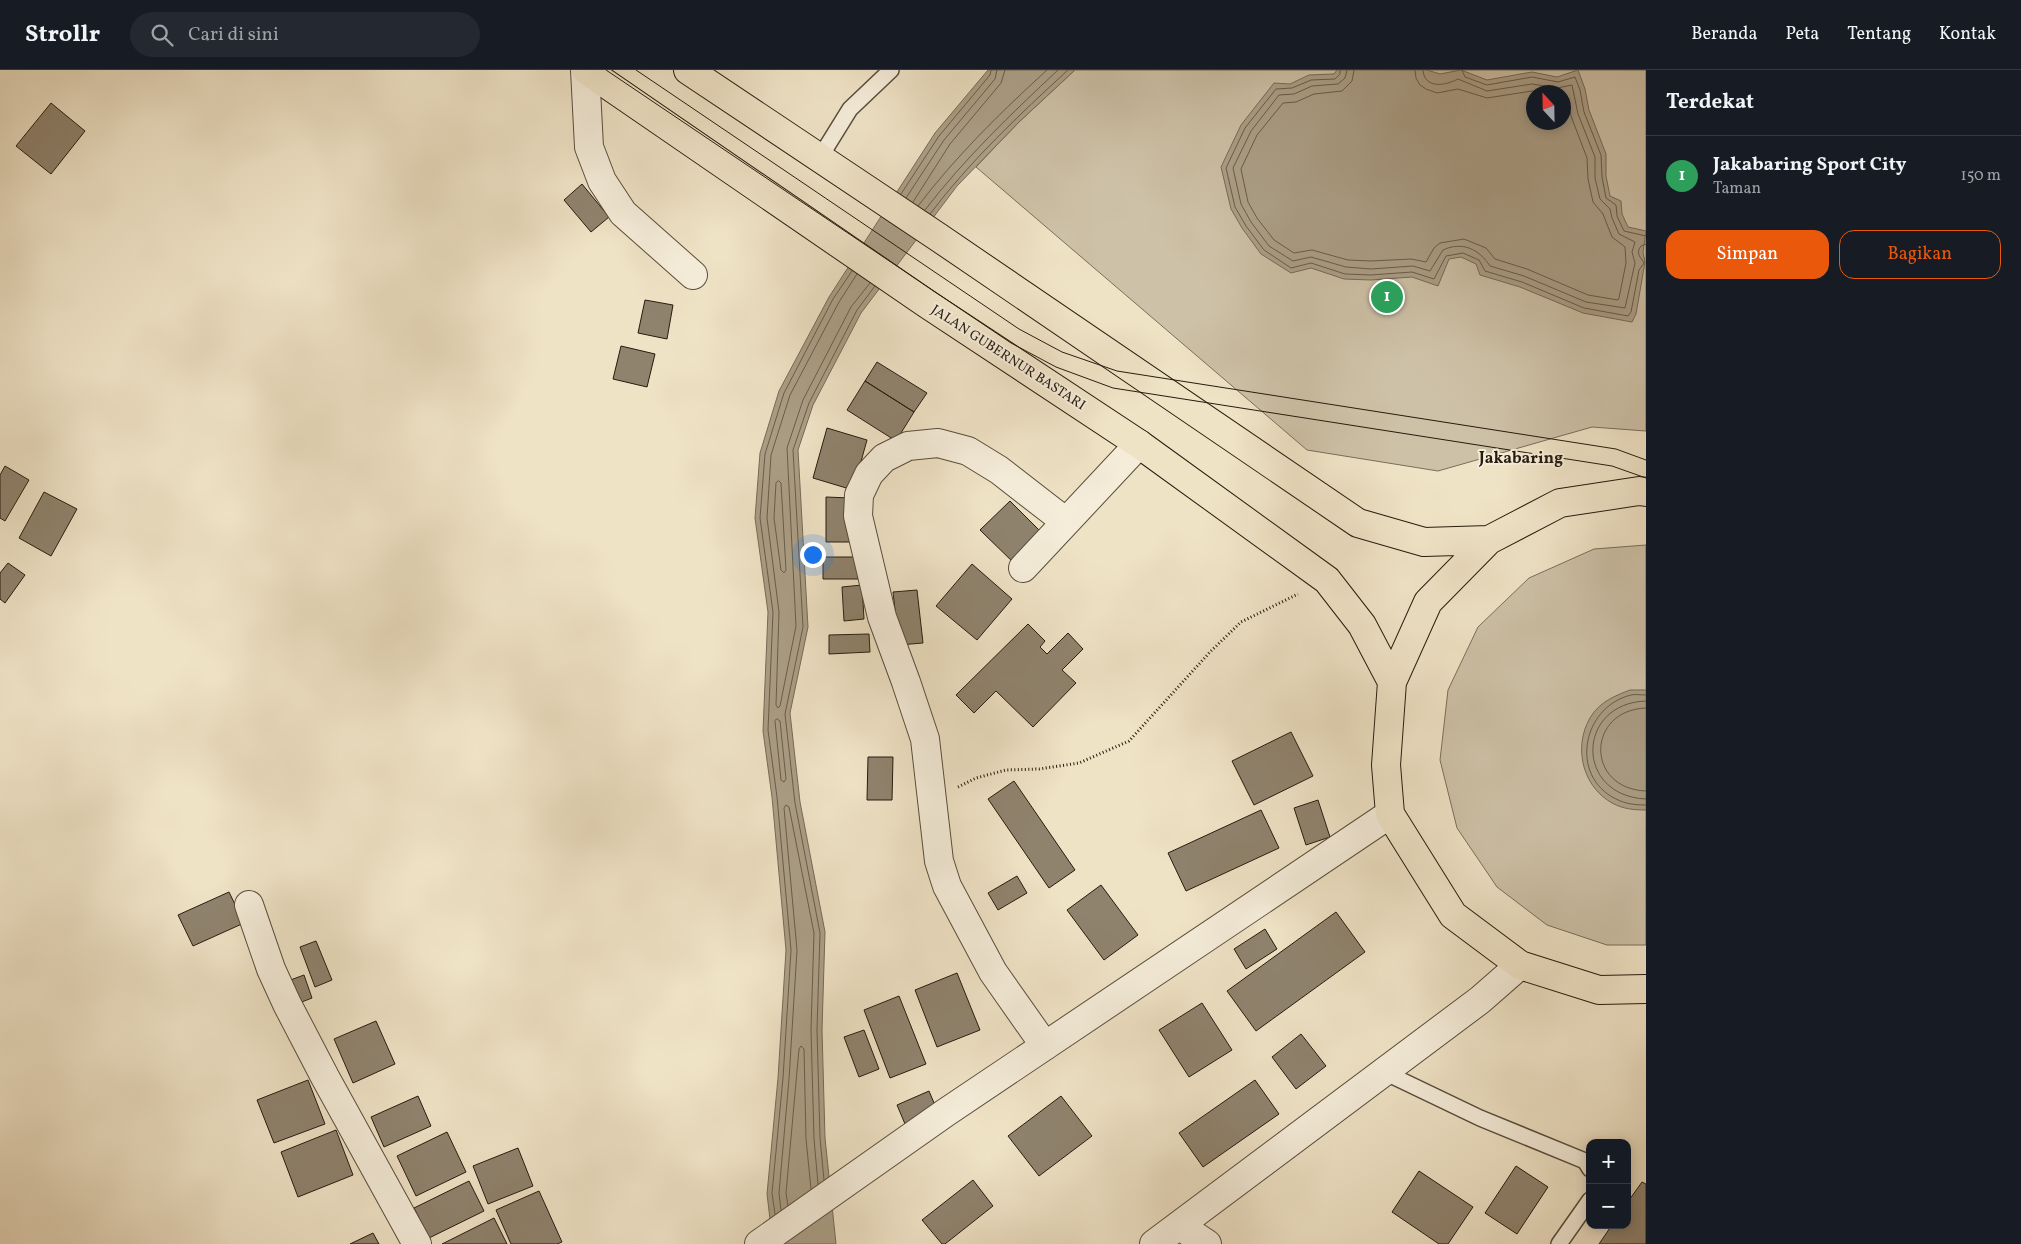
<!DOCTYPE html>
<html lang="id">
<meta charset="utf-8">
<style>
:root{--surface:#171b24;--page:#242831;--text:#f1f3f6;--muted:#9ea1a6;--line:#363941;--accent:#ea580c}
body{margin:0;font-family:Vollkorn,serif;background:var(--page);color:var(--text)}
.controls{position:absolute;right:15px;bottom:15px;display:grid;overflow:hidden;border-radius:10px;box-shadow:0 2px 12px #0003}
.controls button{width:45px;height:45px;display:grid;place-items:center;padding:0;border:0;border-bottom:1px solid var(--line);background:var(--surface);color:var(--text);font:25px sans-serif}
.compass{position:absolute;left:1526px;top:15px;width:45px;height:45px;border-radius:50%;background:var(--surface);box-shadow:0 2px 12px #0003;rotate:338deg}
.you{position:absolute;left:812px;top:484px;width:18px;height:18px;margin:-12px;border:4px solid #fff;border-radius:50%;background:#1a73e8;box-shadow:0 0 0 8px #1a73e833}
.badge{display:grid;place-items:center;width:32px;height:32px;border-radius:50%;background:var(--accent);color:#fff;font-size:16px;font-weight:700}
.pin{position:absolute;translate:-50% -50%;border:2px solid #fff;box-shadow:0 1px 5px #0006}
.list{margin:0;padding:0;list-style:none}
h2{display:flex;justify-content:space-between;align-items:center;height:65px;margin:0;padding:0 20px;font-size:21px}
h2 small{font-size:16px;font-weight:400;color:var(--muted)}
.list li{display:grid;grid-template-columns:32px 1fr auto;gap:15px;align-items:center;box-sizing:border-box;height:80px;padding:0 20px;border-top:1px solid var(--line)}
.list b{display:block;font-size:19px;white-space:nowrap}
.list p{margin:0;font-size:16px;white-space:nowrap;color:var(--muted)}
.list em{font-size:16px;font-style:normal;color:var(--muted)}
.actions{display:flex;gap:10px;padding:15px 20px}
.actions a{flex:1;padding:11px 0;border:1px solid var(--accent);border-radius:15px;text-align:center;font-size:18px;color:var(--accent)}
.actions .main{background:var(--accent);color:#fff}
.icon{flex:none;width:28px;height:28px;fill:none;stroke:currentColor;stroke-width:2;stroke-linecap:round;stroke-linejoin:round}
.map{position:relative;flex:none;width:1646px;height:1174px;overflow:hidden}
header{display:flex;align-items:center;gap:30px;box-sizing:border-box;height:70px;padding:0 25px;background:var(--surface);border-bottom:1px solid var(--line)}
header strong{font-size:24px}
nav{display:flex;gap:28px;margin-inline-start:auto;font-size:18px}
.search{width:350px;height:45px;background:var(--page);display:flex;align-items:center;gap:12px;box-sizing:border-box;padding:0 18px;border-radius:28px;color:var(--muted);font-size:19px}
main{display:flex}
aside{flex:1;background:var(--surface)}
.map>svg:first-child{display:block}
.green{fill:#cdc1a7;stroke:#7a6e5a;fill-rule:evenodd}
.water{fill:#ab9f87;stroke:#766a57;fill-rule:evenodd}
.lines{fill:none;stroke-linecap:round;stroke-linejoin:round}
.shore{stroke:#685d4a;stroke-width:1}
.building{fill:#8f836e;stroke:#261b0e}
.lane-casing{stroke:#584d3c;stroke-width:18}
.street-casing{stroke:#584d3c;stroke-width:30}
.highway-casing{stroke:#261b0e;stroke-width:30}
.path{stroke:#261b0e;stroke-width:3;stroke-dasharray:1 2.5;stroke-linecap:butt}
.lane{stroke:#f5edda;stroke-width:15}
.street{stroke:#f5edda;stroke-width:28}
.highway{stroke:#efe3c6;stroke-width:28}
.tram{stroke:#261b0e;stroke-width:1}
.labels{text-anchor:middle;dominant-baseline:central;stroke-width:4;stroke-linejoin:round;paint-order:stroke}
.street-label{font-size:14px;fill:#261b0e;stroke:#f5edda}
.quarter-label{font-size:16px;font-weight:bold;fill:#261b0e;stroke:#f5edda}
</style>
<header>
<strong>Strollr</strong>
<div class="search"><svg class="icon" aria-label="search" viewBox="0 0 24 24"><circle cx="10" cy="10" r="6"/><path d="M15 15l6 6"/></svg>Cari di sini</div>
<nav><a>Beranda</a><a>Peta</a><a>Tentang</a><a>Kontak</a></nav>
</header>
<main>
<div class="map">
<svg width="1646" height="1174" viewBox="0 0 1646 1174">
<rect width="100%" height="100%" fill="#efe3c6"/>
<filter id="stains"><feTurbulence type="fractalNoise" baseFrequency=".004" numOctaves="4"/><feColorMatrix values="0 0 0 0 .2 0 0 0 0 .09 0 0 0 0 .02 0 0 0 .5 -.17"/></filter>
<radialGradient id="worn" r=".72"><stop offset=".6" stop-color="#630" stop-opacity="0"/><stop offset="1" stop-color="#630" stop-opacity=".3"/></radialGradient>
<!-- green -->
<path class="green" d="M1075,0H1646V361L1592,357L1438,401L1307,380L976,97L1019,52ZM1534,22H1564V52H1534Z
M1646,475V875H1607L1547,855L1497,817L1457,758L1440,690L1448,620L1478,557L1529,508L1594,479Z"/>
<!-- water -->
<path class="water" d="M988,0H1075L1019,52L957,116L861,243L813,335L798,380L808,557L790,643L800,732L825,862L822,960L825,1068L836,1174H773L767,1124L778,1008L786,880L772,727L763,661L768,542L755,448L760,383L779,321L829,227L935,63Z
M1337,0H1427L1440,4L1461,0L1487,10L1532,2L1557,7L1578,0L1585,19L1589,40L1606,84V106L1610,126L1621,131L1622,144L1628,157L1646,161L1643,182L1645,192L1636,244L1632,252L1583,243L1520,217L1480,205L1476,194L1461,187L1449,189L1438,216L1412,207L1371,210L1344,209L1311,198L1291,203L1261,184L1242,158L1231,139L1221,97L1241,55L1274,13L1290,14L1309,5L1334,4ZM1534,22H1564V52H1534Z
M1630,620H1646V740C1634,740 1623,739 1612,733C1580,715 1572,671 1594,642C1604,630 1617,625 1630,620Z"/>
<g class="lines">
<!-- shore -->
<path class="shore" d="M1340,0V4L1335,9L1311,10L1292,18L1276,19L1245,58L1226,98L1235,137L1246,156L1264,180L1291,198L1311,193L1345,204L1371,205L1412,202L1434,209L1446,186L1463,183L1479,190L1485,201L1522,212L1584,238L1628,246L1631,242L1639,200L1644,193C1641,187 1635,184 1641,176L1646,174
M1347,0L1345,8L1338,14L1312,16L1294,24L1279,25L1251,61L1233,98L1241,134L1251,152L1269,176L1293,191L1311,187L1346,197L1371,199L1413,196L1430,201L1443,180C1462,171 1479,179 1490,196L1524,206L1586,232L1625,238L1635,193L1632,182L1635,172L1619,164L1612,148L1610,139L1600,129L1595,108V87L1578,44L1572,15L1557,18L1532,14L1487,21L1458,9C1445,16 1424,19 1423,0
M1354,0L1352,11L1342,21L1314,24L1296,32L1283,33L1257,65L1241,99L1248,132L1257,148L1274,170L1294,183L1312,180L1348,190L1371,191L1411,189L1426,192L1434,178L1440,173L1464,169L1486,178L1495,189L1527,199L1588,225L1618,230L1619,228L1626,193L1625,177L1612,167L1603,144L1593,132L1588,109L1587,88L1571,46L1567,26L1564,25
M1415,0L1416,8L1420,15L1426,19L1437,23L1458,19L1487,28L1532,21L1538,22
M1462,0L1465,7L1487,15L1532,7L1558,12L1575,7L1580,20L1584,42L1601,85L1602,107L1606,128L1616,135L1617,146L1624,161L1646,166
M901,124L939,66L990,5L991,0
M906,128L944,70L995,9L997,0
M913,132L950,74L1001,13L1005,0
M918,136C956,86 1001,42 1047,0
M925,140C964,89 1011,44 1058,0
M930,144C970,91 1019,45 1068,0
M857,204L839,232L790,325L771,385L767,448L779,542L776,635L778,638L780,636L796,556L787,378L803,330L851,237L870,213
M779,411L781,413L786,500L784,503L781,500L774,448L776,413Z
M1646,625C1641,625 1635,624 1631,625C1582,637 1569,706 1616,729C1626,734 1635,735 1646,735
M1646,631C1576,633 1574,726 1646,729
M1646,638C1586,640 1585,719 1646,721
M777,649L780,651L786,709L784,712L781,710L775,651Z
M824,1110L820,1068L817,960L820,863L795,733L785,644L803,557L793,380L809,333L857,240L875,216
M788,1136L786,1123L799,979L801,976L804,979L806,1069L811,1119
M781,1140L779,1123L789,1009L797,880L784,738L786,735L789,737L814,863L811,960L814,1069L818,1114
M775,1144L772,1123L783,1008L791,880L777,727L768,660L773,542L760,448L765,384L784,323L833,229L852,201"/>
</g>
<!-- building -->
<path class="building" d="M51,33L85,61L51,104L16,76Z
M582,114L609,147L591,162L564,130Z
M645,230L673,235L667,269L638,263Z
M621,276L655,284L647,317L613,309Z
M877,292L927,323L914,342L865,311Z
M865,311L914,342L896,371L847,340Z
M827,358L867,370L853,420L813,408Z
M5,396L29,410L5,451L0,448V405Z
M44,422L77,439L51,486L19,468Z
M826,427L850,428V472H826Z
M1010,431L1045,466L1016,495L980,460Z
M823,487H858V509H823Z
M8,493L25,505L5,533L0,529V503Z
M972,494L1012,529L977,570L936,536Z
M862,515L864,549L844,551L842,517Z
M917,520L923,573L899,575L893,522Z
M1028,554L1045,571L1040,577L1047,584L1068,563L1083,579L1062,600L1076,613L1033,657L996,621L974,643L956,625Z
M869,564L870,582L829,584V565Z
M1291,662L1313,706L1254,735L1232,691Z
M868,687H893L892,730H867Z
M1014,711L1075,800L1049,818L988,729Z
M1318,730L1330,767L1306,775L1294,738Z
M1261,740L1279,778L1186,821L1168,783Z
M1017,806L1027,823L998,840L988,823Z
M1101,815L1138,865L1104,890L1067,840Z
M229,822L244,853L193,876L178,845Z
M1336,842L1365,882L1256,961L1227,921Z
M1265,859L1277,879L1246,899L1234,879Z
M316,871L332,910L315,917L300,877Z
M957,903L980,960L937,977L915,920Z
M304,905L312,928L294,935L285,912Z
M899,926L926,994L890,1008L864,940Z
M1202,933L1232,980L1189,1007L1159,960Z
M376,951L395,994L353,1013L334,969Z
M864,960L879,999L859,1007L844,967Z
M1301,964L1326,996L1296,1019L1272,987Z
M308,1010L325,1054L274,1073L257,1030Z
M1255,1010L1279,1044L1203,1097L1179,1063Z
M929,1021L937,1040L905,1054L897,1035Z
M418,1026L431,1056L384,1077L371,1047Z
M1061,1026L1092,1066L1039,1106L1008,1066Z
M336,1060L353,1105L298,1127L281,1082Z
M447,1062L466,1102L416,1126L397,1086Z
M518,1078L533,1116L488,1134L473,1096Z
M1516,1096L1548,1117L1517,1164L1485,1143Z
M1419,1101L1473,1137L1448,1174H1439L1392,1142Z
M973,1110L993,1136L945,1174H942L922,1150Z
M469,1111L484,1141L429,1168L414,1138Z
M1642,1112L1646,1114V1174H1599L1612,1155H1627V1133Z
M539,1121L562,1172L557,1174H511L496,1140Z
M494,1148L507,1174H442Z
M373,1163L379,1174H350Z"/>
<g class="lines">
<!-- lane casing -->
<g class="lane-casing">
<path id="lane" d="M819,89L850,39L891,0
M1384,1002L1480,1048L1585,1091L1590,1099
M1559,1174L1590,1130"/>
</g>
<!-- street casing -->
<g class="street-casing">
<path id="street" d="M585,0L589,77L602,111L623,143L693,205
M1023,498L1139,374
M249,835L271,899L287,934L325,1007L417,1174
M1045,976L993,902L947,816L939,791L925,669L906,612L882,547L858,446L859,425L869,404L884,388L908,376L938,373L968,381L999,400L1066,452
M1180,1156L1207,1174
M759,1174L945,1043L1390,744
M1154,1174L1480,930L1520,895"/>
</g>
<!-- highway casing -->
<g class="highway-casing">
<path id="highway" d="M586,0L927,234L1139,374L1327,510L1362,555L1392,612
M688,0L938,167L1358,453L1424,472L1489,470
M1646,422L1639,421L1560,433L1489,470L1428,532L1392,612L1386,695L1390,744L1453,845L1520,895L1599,920L1646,919"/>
</g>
<!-- path -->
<path class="path" d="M958,717L976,708L1006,700L1039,699L1079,693L1129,671L1210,582L1241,552L1298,524"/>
<!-- lane -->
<use href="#lane" class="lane"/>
<!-- street -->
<use href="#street" class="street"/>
<!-- highway -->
<use href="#highway" class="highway"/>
<!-- tram -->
<path class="tram" d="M606,0L1011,273L1056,297L1113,318L1612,396L1646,408
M636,0L1019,259L1062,282L1117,301L1616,379L1646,390"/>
</g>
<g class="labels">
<!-- street labels -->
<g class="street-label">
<text transform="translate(1008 288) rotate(33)">JALAN GUBERNUR BASTARI</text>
</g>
<!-- quarter labels -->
<g class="quarter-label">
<text x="1521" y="389">Jakabaring</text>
</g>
</g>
<rect width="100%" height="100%" filter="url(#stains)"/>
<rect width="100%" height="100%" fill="url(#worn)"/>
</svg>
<div class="controls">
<button>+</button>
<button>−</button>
</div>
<svg class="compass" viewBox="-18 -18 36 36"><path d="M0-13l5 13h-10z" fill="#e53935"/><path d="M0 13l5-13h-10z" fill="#9ea1a6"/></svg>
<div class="you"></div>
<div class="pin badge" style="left:1387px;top:227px;background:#2e9e5b">1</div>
</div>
<aside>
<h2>Terdekat<small></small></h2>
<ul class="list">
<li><span class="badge" style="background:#2e9e5b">1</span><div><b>Jakabaring Sport City</b><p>Taman</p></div><em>150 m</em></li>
</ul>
<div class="actions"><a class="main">Simpan</a><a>Bagikan</a></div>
</aside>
</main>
